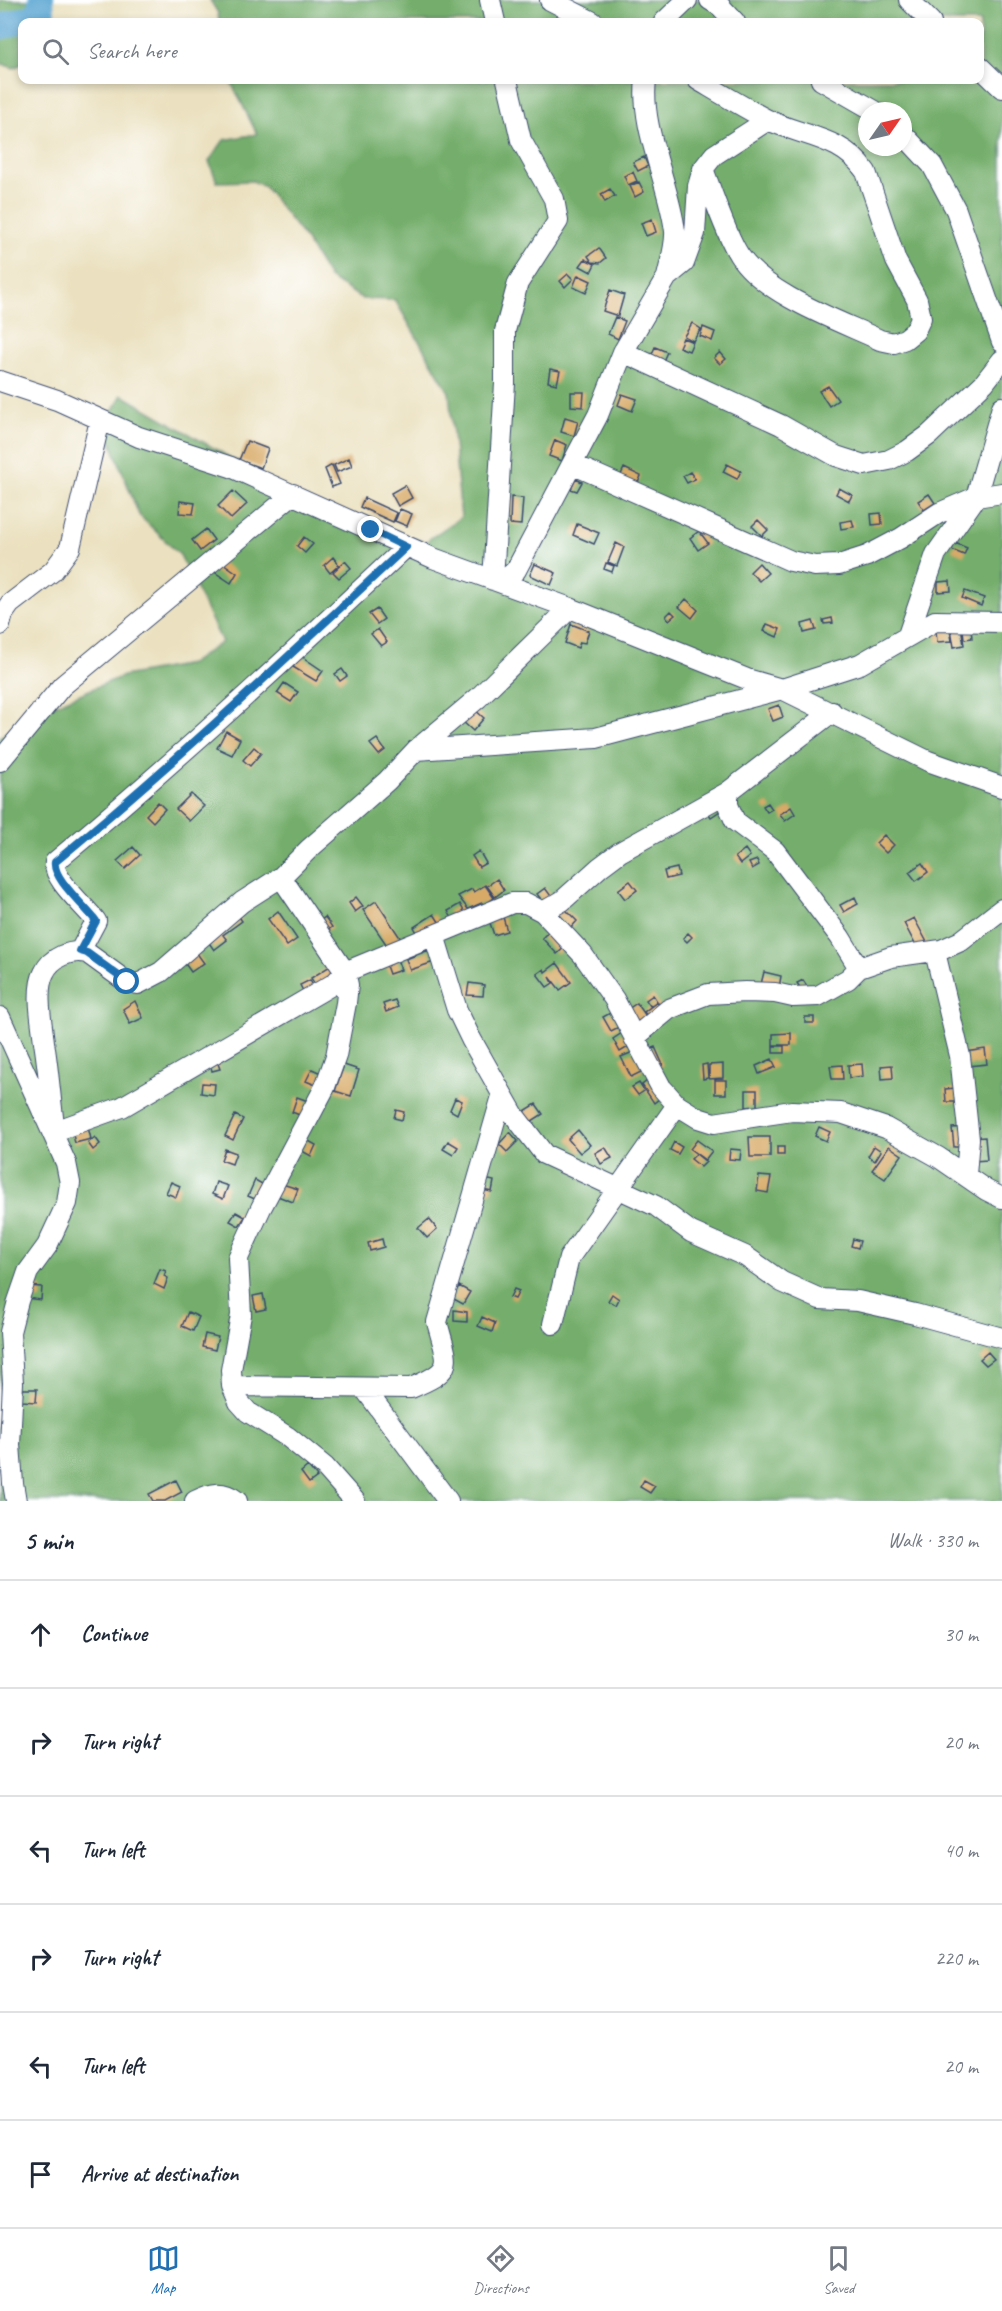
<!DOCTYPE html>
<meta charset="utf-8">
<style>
:root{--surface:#fff;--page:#f6f6f7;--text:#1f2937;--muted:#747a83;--line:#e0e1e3;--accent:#1f6fb2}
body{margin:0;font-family:Caveat,sans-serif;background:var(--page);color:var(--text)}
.compass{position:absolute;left:858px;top:102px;width:54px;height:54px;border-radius:50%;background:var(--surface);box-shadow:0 3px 9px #0003;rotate:56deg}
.stop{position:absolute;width:18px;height:18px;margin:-14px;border:4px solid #1f6fb2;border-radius:50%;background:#fff}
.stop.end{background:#1f6fb2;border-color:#fff;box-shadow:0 2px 6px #0008}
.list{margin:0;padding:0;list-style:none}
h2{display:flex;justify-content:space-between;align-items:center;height:78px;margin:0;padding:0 24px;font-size:26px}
h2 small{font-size:20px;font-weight:400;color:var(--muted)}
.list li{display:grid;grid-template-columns:39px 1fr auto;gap:18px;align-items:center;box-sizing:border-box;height:108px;padding:0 24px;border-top:2px solid var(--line)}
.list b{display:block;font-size:22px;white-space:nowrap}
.list em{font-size:20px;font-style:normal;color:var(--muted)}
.icon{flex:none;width:33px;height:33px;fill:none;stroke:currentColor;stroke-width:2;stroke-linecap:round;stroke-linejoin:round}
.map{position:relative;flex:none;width:1002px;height:1501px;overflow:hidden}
.search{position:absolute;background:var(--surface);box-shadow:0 3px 9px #0003;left:18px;right:18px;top:18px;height:66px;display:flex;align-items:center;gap:15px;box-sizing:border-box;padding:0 21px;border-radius:12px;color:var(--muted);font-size:22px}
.sheet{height:726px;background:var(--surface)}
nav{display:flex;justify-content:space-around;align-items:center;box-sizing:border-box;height:84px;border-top:2px solid var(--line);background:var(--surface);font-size:16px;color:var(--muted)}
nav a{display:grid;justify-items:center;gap:3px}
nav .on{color:var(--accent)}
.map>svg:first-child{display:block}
.forest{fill:#75ae6c;stroke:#486e65;stroke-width:1.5;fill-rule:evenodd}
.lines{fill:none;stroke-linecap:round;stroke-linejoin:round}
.river{stroke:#58a4d1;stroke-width:26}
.building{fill:#d8aa68}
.minor-casing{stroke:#3a4a6d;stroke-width:22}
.minor{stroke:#fff;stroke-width:20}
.route{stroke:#1f6fb2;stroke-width:8}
</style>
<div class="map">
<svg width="1002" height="1501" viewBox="0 0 1002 1501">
<rect width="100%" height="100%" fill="#fff"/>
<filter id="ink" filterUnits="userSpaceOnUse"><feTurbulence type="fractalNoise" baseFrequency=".0167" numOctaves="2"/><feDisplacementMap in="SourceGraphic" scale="12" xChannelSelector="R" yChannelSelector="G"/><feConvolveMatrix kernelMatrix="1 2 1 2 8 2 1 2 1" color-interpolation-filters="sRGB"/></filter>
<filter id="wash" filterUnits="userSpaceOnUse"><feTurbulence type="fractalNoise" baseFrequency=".008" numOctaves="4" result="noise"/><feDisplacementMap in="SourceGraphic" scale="24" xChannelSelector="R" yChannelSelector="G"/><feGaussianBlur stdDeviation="1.35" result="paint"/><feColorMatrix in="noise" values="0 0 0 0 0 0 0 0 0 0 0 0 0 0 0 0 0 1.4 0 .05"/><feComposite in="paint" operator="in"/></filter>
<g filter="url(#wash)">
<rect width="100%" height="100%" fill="#ebe1c0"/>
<!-- forest -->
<path class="forest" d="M0,0H53L52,22H22V64L13,68L0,63Z
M210,0H1002V1501H0V737L42,710L123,676L190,664L222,642L180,555L139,515L104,424L122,395L333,517L425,542L461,517L449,392L395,300L363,299L329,278L304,237L265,187L253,181L217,182L209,161L224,140L257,134L230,80H980V22H219L218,13ZM867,111H903V147H867Z"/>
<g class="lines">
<!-- river -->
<path class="river" d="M0,27L42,14L41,0"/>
</g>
<g id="blocks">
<!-- building -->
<path class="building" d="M644,157L648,166L638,171L633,162Z
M633,172L637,181L628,185L624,176Z
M639,182L644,192L635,197L630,186Z
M610,189L615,196L605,202L601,194Z
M652,219L656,232L646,236L641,223Z
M599,248L606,258L600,263L592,262L588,256Z
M585,259L595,264L591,272L580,266Z
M568,274L573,279L565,287L560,281Z
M578,275L591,281L586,293L573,287Z
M610,290L624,295L618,316L603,311Z
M615,317L625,321L618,339L608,334Z
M692,323L701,329L693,341L684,336Z
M703,327L715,332L712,341L700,336Z
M683,338L693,342L689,351L679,347Z
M655,347L667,352L663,361L651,356Z
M720,352L726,359L720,364L714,358Z
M550,369L560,371L557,384L548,382Z
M828,386L838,400L829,406L819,391Z
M571,392H584L583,407L571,406Z
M622,394L637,399L632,411L618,405Z
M565,417L578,421L574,436L561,432Z
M555,440L567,445L562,461L549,456Z
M247,441L268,449L261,468L239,460Z
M349,458L352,466L337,472L334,465Z
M727,464L741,471L737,479L723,472Z
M332,465L340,484L332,487L325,469Z
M624,468L641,476L637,485L620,477Z
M690,472L695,479L687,483L683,476Z
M576,479L582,482L577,491L571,489Z
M405,485L412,498L398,506L391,493Z
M839,488L852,495L849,501L836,494Z
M233,491L247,504L231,519L218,506Z
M929,494L935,503L924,510L918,501Z
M511,497L523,498L521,525L510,524Z
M364,498L397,513L393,522L360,507Z
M180,501L195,503L193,514L179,513Z
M400,509L412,514L407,526L395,521Z
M881,513L882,524L872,525L871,514Z
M758,520L768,530L762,536L752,526Z
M852,520L854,527L841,529L840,522Z
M577,524L599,533L594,544L573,535Z
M206,529L214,540L200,551L192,540Z
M699,531L708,543L698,550L690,538Z
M304,537L313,544L305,553L297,546Z
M616,543L624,547L617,566L608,562Z
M955,543L967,548L964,555L952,550Z
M333,557L339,565L330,573L324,565Z
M220,561L237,573L231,583L213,571Z
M345,561L351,568L339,578L333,572Z
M606,563L614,566L612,572L604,569Z
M759,563L768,573L759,581L750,572Z
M535,564L556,573L551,585L530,575Z
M950,581L951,591L938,592V582Z
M965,591L984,598L981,606L962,598Z
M686,599L698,610L692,618L679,607Z
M377,609L384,619L377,624L369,614Z
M671,611L675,615L669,620L666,616Z
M832,618L833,623L824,624L823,620Z
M813,621L816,630L804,633L802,624Z
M571,624L589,631L585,643L580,642L578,648L565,643Z
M767,624L780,629L777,637L764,631Z
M961,627L964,645L954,647L951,629Z
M971,628L972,638L964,639L963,629Z
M378,629L387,642L381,646L371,634Z
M950,629L952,641L937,642L936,631Z
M301,656L323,671L316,681L293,667Z
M342,669L347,676L340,681L335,674Z
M284,683L298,692L291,702L277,693Z
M779,705L783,717L773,721L768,709Z
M473,708L484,718L473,731L462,721Z
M226,731L240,739L232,755L217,748Z
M377,739L385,750L379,755L370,744Z
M254,747L261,753L250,766L243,760Z
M191,794L204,806L189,821L176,809Z
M158,802L165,809L153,822L146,815Z
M768,803L772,809L767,812L763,806Z
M716,805L720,811L711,817L707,811Z
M791,807L795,814L785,821L780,814Z
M884,835L894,845L886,853L876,843Z
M133,847L140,855L125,869L117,861Z
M745,849L750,856L740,864L735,857Z
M479,851L486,863L479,867L472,856Z
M757,860L759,865L752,869L749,863Z
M922,863L928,872L916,881L909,872Z
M677,868L679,876L666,879L664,871Z
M497,879L504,890L495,897L487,886Z
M630,881L637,890L625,899L618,890Z
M485,885L494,898L484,905L482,903L468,909L458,896L472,889L474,892Z
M545,888L551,896L543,902L537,894Z
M356,897L363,906L355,912L349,903Z
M855,897L858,904L844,912L840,905Z
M376,901L401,939L388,947L363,910Z
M460,904L465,913L453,920L448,911Z
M561,905L577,921L569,930L553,913Z
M278,911L297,939L287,946L268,919Z
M434,914L441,925L420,938L414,927Z
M238,915L242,921L223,935L227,940L214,950L207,940Z
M325,917L332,927L327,931L320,921Z
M503,917L507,931L494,935L489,920Z
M914,918L929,946L919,952L904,923Z
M551,929L567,945L557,954L542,938Z
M688,933L692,937L687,942L683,938Z
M429,950L434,962L410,970L406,959Z
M196,952L204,963L191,972L183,961Z
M397,959L401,970L389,974L385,963Z
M557,963L571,982L560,990L550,977L553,983L547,987L537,974L544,969L545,972Z
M330,966L337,977L318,990L311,978Z
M764,972L781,976L779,988L761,984Z
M310,980L315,990L305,995L300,985Z
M803,980L807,986L801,989L797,983Z
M469,983L484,985L483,996L467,995Z
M653,995L657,1001L650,1006L646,1000Z
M395,1000L398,1007L386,1012L383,1004Z
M135,1001L143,1018L130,1024L123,1009Z
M657,1002L663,1008L649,1019L644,1012Z
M637,1003L648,1019L637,1027L625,1011Z
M612,1012L619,1027L611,1031L603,1017Z
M805,1017H814V1023H805Z
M622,1033L630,1046L620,1052L613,1039Z
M791,1033V1045H773V1034Z
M773,1046H784V1053H773Z
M655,1047L663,1065L653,1070L645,1051Z
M985,1049L987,1064L968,1066L966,1052Z
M633,1052L643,1071L631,1077L621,1057Z
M216,1058L220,1069L212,1071L209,1060Z
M772,1059L776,1067L759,1074L756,1066Z
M707,1064L708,1078L703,1079L702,1065Z
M723,1064V1078L709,1079V1065Z
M862,1064L863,1076L849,1078L848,1065Z
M344,1065L359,1070L351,1096L335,1091Z
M842,1065L843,1079H832L830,1066Z
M892,1065L893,1078L882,1079L881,1066Z
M312,1069L323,1074L318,1086L306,1081Z
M648,1080L660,1098L654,1103L642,1085Z
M715,1080H726V1094H715Z
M202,1083L215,1084L214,1095L201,1093Z
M639,1083L644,1091L638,1095L632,1087Z
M956,1088L957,1102H946L945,1089Z
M746,1090H757V1106L746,1107Z
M297,1097L308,1101L302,1116L292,1112Z
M455,1098L462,1101L457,1114L450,1110Z
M536,1104L543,1114L529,1123L523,1112Z
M396,1110L404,1112L402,1120L394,1118Z
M235,1115L243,1119L233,1140L225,1136Z
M88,1127L91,1139L75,1143L72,1131Z
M819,1127L830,1132L826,1141L815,1136Z
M965,1127L966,1147H954L952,1128Z
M578,1130L590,1145L580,1153L568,1139Z
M510,1132L518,1141L507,1152L499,1144Z
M95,1137L100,1144L93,1150L88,1143Z
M749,1137H770V1157H750Z
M985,1137L987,1160L974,1161L972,1138Z
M307,1140L316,1145L311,1156L302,1151Z
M697,1140L712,1151L705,1160L690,1149Z
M448,1141L458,1147L453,1155L443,1149Z
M674,1142L682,1147L678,1154L670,1150Z
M874,1146L881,1151L875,1161L868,1156Z
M889,1146L902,1155L885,1179L872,1170Z
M605,1147L612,1158L601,1164L595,1153Z
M777,1147H784V1155H777Z
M225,1149L236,1153L232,1164L221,1160Z
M730,1149L741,1150L740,1160L729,1159Z
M696,1154L706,1162L701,1167L691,1159Z
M759,1176L771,1177L768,1193L757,1191Z
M480,1178L494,1181L492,1192L478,1189Z
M255,1180L264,1185L257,1200L248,1196Z
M171,1182L180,1186L176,1197L166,1193Z
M216,1182L228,1186L223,1199L212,1194Z
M279,1183L298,1189L293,1202L275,1195Z
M236,1212L245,1217L239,1226L230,1221Z
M429,1219L437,1229L427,1238L418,1228Z
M382,1239L384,1247L370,1251L368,1243Z
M853,1239L860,1241L858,1248L851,1246Z
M160,1269L166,1271L164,1276L168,1278L164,1289L154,1284Z
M27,1286L42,1287L41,1300L26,1298Z
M459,1286L470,1292L463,1304L452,1298Z
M514,1289L519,1291L515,1299L510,1297Z
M263,1294L266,1309L256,1311L253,1296Z
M612,1294L619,1299L616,1305L608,1301Z
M454,1310L467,1312V1322L454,1321Z
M188,1312L199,1317L193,1331L182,1326Z
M482,1317L495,1323L492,1332L478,1326Z
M205,1334L218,1337L215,1350L202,1347Z
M988,1352L994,1359L986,1365L980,1359Z
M23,1389H37L36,1402L22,1401Z
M308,1466L317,1477L309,1483L301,1472Z
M176,1480L182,1492L165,1501H153L149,1494Z
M644,1480L655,1486L650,1493L640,1487Z"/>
</g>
</g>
<g filter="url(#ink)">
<use href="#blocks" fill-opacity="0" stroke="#3a4a6d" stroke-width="1.5"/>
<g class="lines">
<!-- minor casing -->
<g class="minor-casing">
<path id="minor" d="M490,0L495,22
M550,0L593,22
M710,0L720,6L735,22
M909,0L931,22
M664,22L687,0
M980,67L1002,88
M646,80C640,127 669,183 675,231C676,245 670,263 667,277
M698,80C720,93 743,107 766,119C802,137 842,136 866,172L896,261L917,300L921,318L915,331L905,339L894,343L880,340C837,320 765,295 739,255C725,233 713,194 703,169
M821,80L875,111
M903,134L932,165L956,210L1002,342
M623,352L781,425L836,456L864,465L889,460L907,451L929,435L984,383L1002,360
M0,381L57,400L139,437L231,467L433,558L570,608L747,679L782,689L860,664L935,621L1002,622
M572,464L791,561L815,566L839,565L867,556L901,538L939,513L976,497L1002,493
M493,580L507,578L516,570L598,415L623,352L667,277L684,263L695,233L698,186L703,169L714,155L768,120
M493,580L505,383V331L518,283L558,221L554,199L521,140L507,80
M570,608L478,698L416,750L387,781L309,849L281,877L242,902L161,972L138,984L127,982L87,953C71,949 51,957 44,973C35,990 42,1024 44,1042C48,1067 50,1093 53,1117L52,1132L122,1107L335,983L345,972L512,903H526L543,912L583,955L614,999L661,1087L677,1105L698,1118L714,1123L792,1111L841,1113L886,1128L938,1157L986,1190L1002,1198
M0,625L3,614L10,604L53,571L70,548L100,420
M908,635L936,554L976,497L1002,407
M416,750L596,738L782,689L928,761L1002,787
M0,761L62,686L293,494
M728,792V805L735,821L775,851L840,937L859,968
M281,877L345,972L348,985L346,1003L336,1056L325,1087L261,1208L238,1258L241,1315L231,1370L232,1386L239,1402L248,1412L288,1437L325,1467L355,1501
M543,912L562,901L600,867L620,852L728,792L832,712
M434,935L457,1010L471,1039L514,1115L544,1154L656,1206L691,1232L745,1256L782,1282L820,1299L858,1301L915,1314L1002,1338
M80,951L96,921C85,906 52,879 55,862C176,762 291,655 406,547
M935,952L960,1056L969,1139L966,1175
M0,1017L66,1163L70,1183L67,1203L47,1246L28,1272L18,1301L10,1332L13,1383L10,1445L13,1483L16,1501
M634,1038L669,1009L708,994L745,992L775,993L793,997L818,996L848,979L859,968L891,957L941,950L961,941L1002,909
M553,1324L569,1258L677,1105
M232,1386L411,1388C457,1369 448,1364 437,1322L502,1096
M364,1388L448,1501
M195,1501C211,1493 222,1490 237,1501"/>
</g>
<!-- minor -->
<use href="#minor" class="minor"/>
</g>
</g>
<g class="lines" filter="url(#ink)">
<!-- route -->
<path class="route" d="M127,982L87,953L80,951L96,921C85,906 52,878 55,862C176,762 291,654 406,547L371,530"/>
</g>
</svg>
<svg class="compass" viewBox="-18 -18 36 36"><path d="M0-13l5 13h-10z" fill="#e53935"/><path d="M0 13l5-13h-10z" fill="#747a83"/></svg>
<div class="stop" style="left:127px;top:982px"></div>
<div class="stop end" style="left:371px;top:530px"></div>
<div class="search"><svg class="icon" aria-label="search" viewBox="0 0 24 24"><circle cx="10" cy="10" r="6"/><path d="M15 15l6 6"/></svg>Search here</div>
</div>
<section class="sheet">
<h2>5 min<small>Walk · 330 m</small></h2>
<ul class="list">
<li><svg class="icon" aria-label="ahead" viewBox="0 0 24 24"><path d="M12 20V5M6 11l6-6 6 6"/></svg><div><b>Continue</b></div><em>30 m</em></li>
<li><svg class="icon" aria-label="right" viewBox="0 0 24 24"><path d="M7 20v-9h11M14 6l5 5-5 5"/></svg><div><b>Turn right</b></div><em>20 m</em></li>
<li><svg class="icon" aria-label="left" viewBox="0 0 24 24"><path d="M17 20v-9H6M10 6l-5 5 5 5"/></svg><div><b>Turn left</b></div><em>40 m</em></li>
<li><svg class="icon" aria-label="right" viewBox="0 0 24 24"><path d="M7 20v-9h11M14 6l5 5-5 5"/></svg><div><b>Turn right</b></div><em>220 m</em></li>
<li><svg class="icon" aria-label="left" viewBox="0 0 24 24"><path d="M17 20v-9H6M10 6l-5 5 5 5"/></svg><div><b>Turn left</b></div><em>20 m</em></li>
<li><svg class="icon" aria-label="arrive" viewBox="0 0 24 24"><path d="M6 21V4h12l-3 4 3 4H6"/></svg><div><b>Arrive at destination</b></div></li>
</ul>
</section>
<nav>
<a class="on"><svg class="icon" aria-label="map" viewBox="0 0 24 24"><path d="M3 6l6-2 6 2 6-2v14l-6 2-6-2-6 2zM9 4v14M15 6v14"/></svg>Map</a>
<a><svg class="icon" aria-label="directions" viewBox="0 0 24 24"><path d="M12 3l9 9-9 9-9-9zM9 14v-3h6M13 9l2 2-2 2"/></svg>Directions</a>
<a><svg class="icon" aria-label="saved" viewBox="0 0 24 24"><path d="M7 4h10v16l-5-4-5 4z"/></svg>Saved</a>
</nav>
